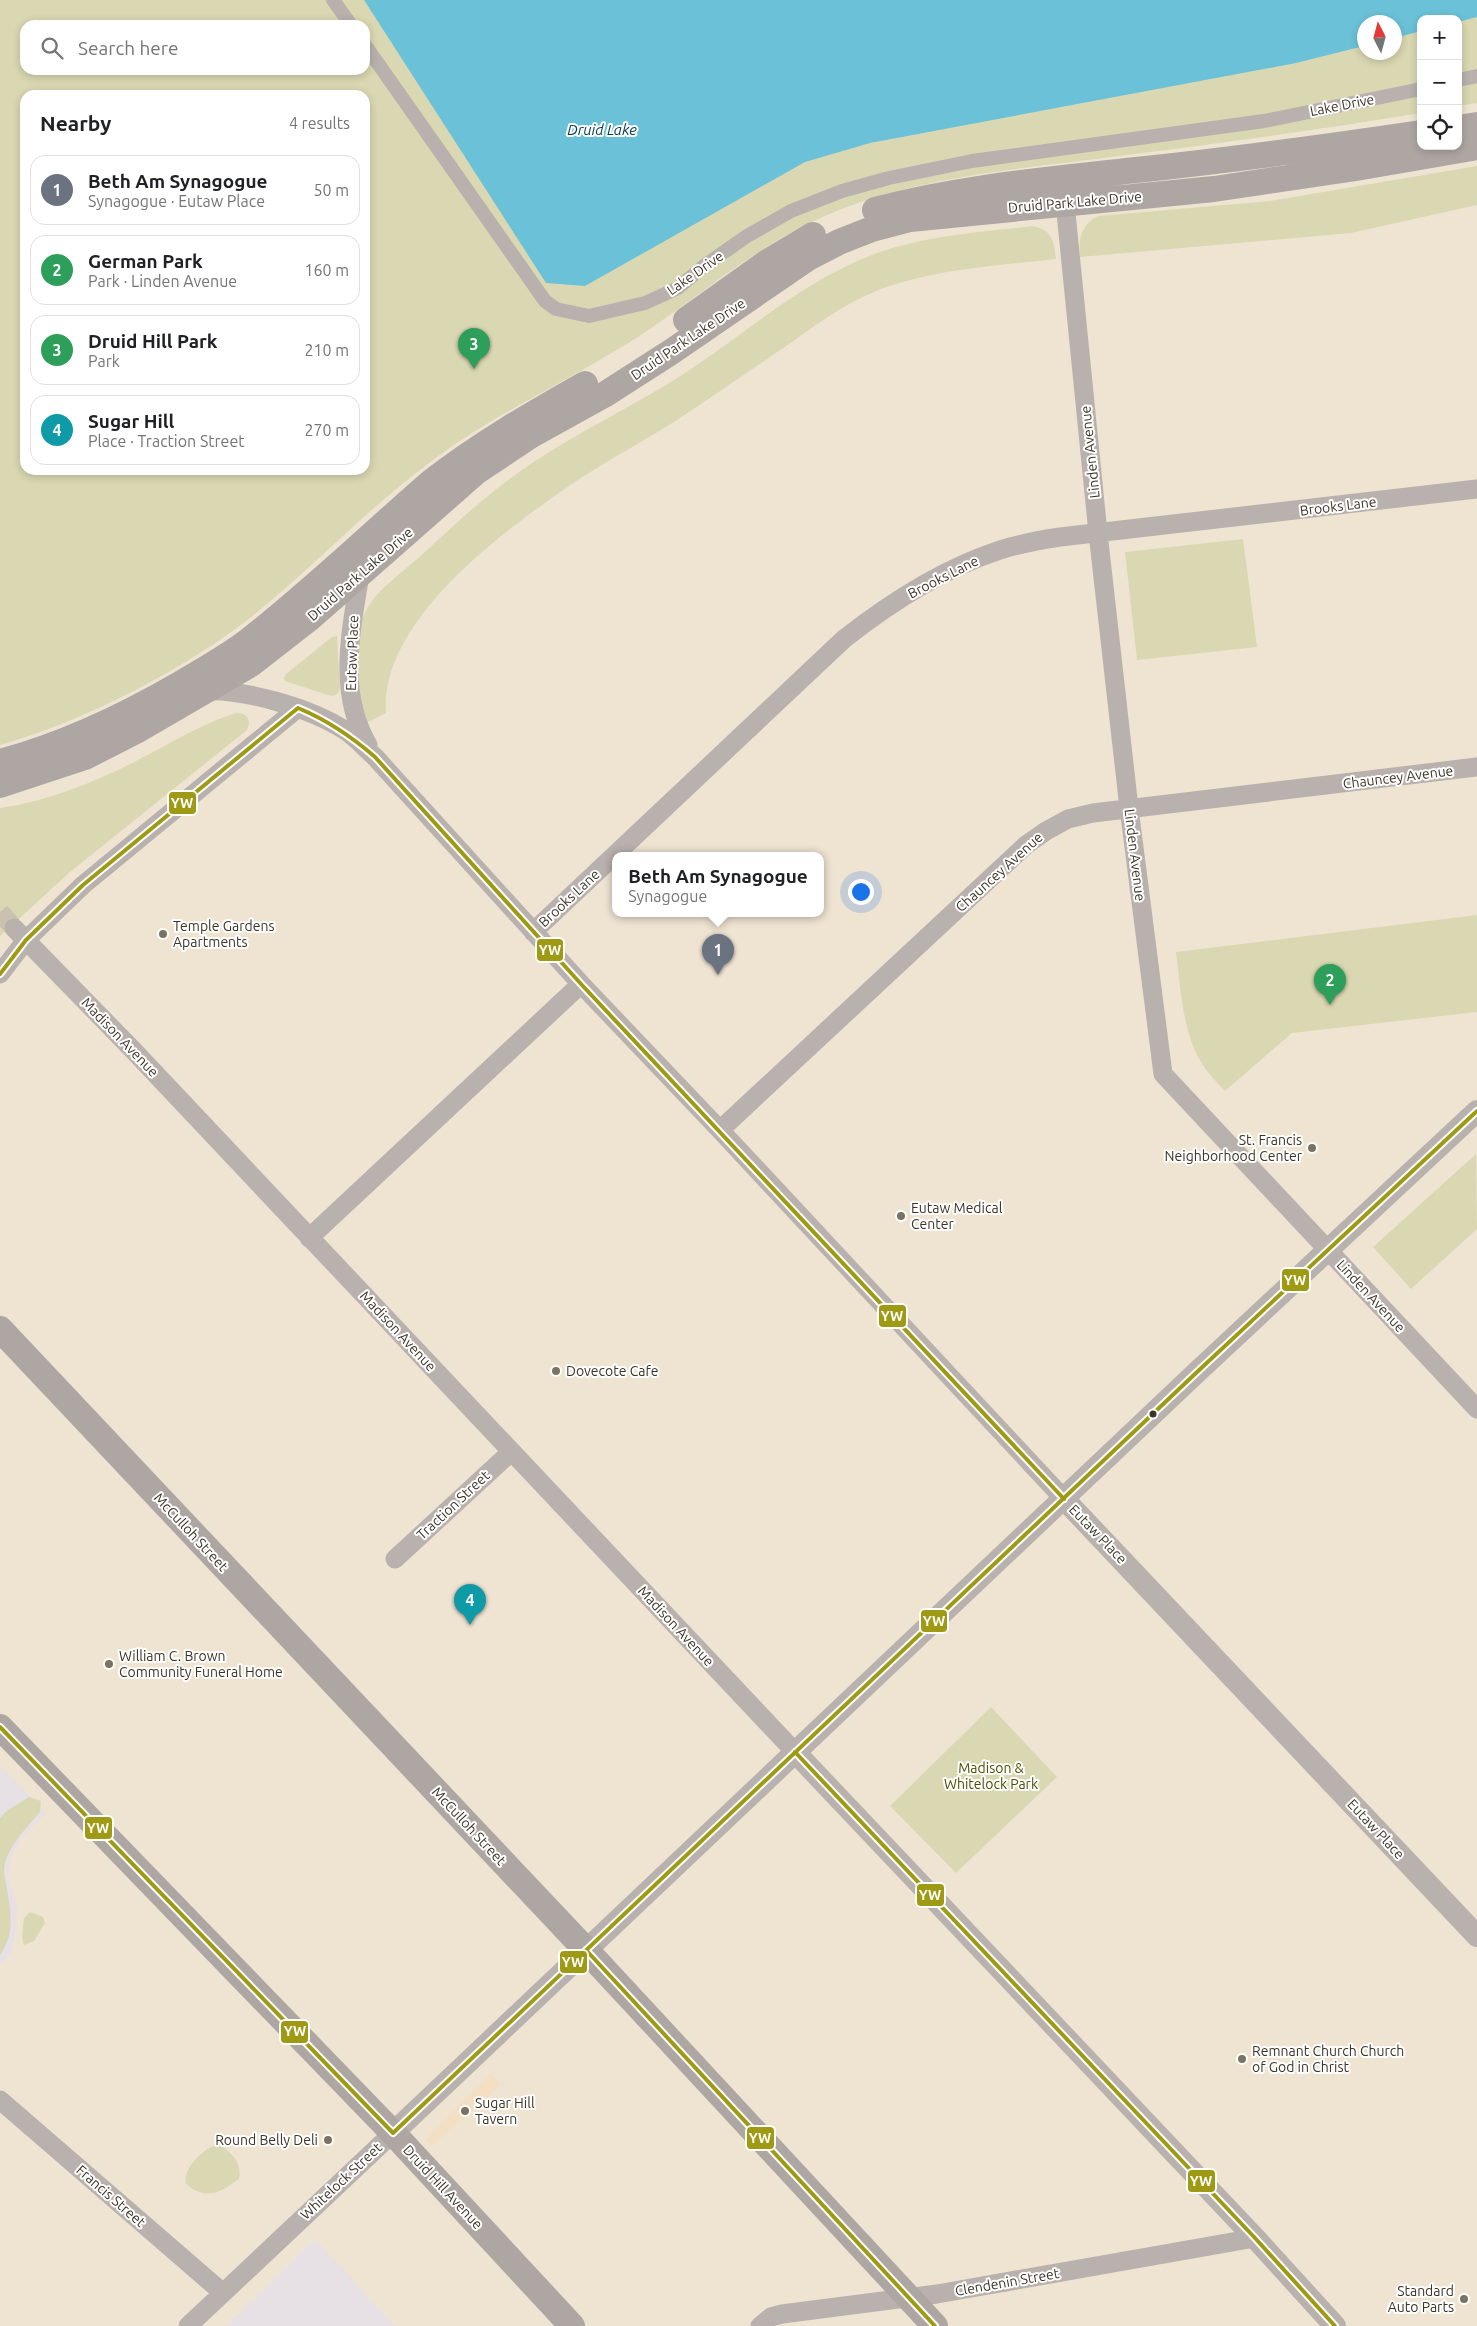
<!DOCTYPE html>
<meta charset="utf-8">
<style>
:root{--surface:#fff;--page:#f2f2f2;--text:#202124;--muted:#757577;--line:#e0e0e0;--accent:#111827}
body{margin:0;font-family:Ubuntu,sans-serif;background:var(--page);color:var(--text)}
.controls{position:absolute;right:15px;top:15px;display:grid;overflow:hidden;border-radius:10px;box-shadow:0 2px 8px #0003}
.controls button{width:45px;height:45px;display:grid;place-items:center;padding:0;border:0;border-bottom:1px solid var(--line);background:var(--surface);color:var(--text);font:25px sans-serif}
.compass{position:absolute;left:1357px;top:15px;width:45px;height:45px;border-radius:50%;background:var(--surface);box-shadow:0 2px 8px #0003;rotate:354deg}
.you{position:absolute;left:860px;top:891px;width:18px;height:18px;margin:-12px;border:4px solid #fff;border-radius:50%;background:#1a73e8;box-shadow:0 0 0 8px #1a73e833}
.badge{display:grid;place-items:center;width:32px;height:32px;border-radius:50%;background:var(--accent);color:#fff;font-size:16px;font-weight:700}
.pin{position:absolute;translate:-50% -41px;filter:drop-shadow(0 1px 2px #0008)}
.pin::after{content:'';position:absolute;top:26px;width:18px;height:15px;background:inherit;clip-path:polygon(0 0,100% 0,50% 100%)}
.popup{position:absolute;left:612px;top:852px;width:212px;height:65px;box-sizing:border-box;display:grid;place-content:center;border-radius:10px;background:var(--surface);filter:drop-shadow(0 1px 4px #0005);font-size:16px;white-space:nowrap;color:var(--muted)}
.popup b{font-size:19px;color:var(--text)}
.popup::after{content:'';position:absolute;left:50%;top:100%;margin-left:-10px;border:10px solid transparent;border-top-color:var(--surface)}
.list{margin:0;padding:0;list-style:none}
h2{display:flex;justify-content:space-between;align-items:center;height:65px;margin:0;padding:0 20px;font-size:21px}
h2 small{font-size:16px;font-weight:400;color:var(--muted)}
.list li{display:grid;grid-template-columns:32px 1fr auto;gap:15px;align-items:center;box-sizing:border-box;height:70px;margin:0 10px 10px;padding:0 10px;border:1px solid var(--line);border-radius:15px}
.list b{display:block;font-size:19px;white-space:nowrap}
.list p{margin:0;font-size:16px;white-space:nowrap;color:var(--muted)}
.list em{font-size:16px;font-style:normal;color:var(--muted)}
.icon{flex:none;width:28px;height:28px;fill:none;stroke:currentColor;stroke-width:2;stroke-linecap:round;stroke-linejoin:round}
.map{position:relative;flex:none;width:1477px;height:2326px;overflow:hidden}
.search{position:absolute;background:var(--surface);box-shadow:0 2px 8px #0003;left:20px;top:20px;width:350px;height:55px;display:flex;align-items:center;gap:12px;box-sizing:border-box;padding:0 18px;border-radius:15px;color:var(--muted);font-size:19px}
.panel{position:absolute;background:var(--surface);box-shadow:0 2px 8px #0003;left:20px;top:90px;width:350px;height:385px;border-radius:15px}
.map>svg:first-child{display:block}
.built{fill:#f3e0c2}
.industrial{fill:#e7e0e4}
.green{fill:#dad8b2;fill-rule:evenodd}
.water{fill:#6bc2d8}
.lines{fill:none;stroke-linecap:round;stroke-linejoin:round}
.minor-tunnel{stroke:#cbc1b0;stroke-width:19;stroke-dasharray:19 9;stroke-linecap:butt}
.pedestrian{stroke:#b8b1ad;stroke-width:14}
.minor{stroke:#b8b1ad;stroke-width:19}
.tertiary{stroke:#b8b1ad;stroke-width:22}
.secondary{stroke:#aea6a2;stroke-width:26}
.bus-1-casing{stroke:#fff;stroke-width:8}
.bus-1{stroke:#9e9a14;stroke-width:4}
.poi-dot{fill:#7b7263;stroke:#fff;stroke-width:2}
.bus-dot{fill:#3c3427;stroke:#fff;stroke-width:2}
.labels{text-anchor:middle;dominant-baseline:central;stroke-width:4;stroke-linejoin:round;paint-order:stroke}
.street-label{font-size:14px;fill:#3c3427;stroke:#fff}
.poi-label{font-size:14px;fill:#3c3427;stroke:#fff;text-anchor:start}
.park-label{font-size:14px;fill:#4b4f01;stroke:#fff}
.water-label{font-size:15px;font-style:italic;fill:#023c4c;stroke:#fff}
.line-badge{stroke:#fff;stroke-width:2}
.badge-label{font-size:14px;text-anchor:middle;font-weight:bold;fill:#fff}
</style>
<div class="map">
<svg width="1477" height="2326" viewBox="0 0 1477 2326">
<rect width="100%" height="100%" fill="#efe4d2"/>
<!-- built -->
<path class="built" d="M491,2073L501,2085L432,2146L427,2141V2138Z"/>
<!-- industrial -->
<path class="industrial" d="M0,1766L46,1813L22,1838L11,1856L8,1877L17,1905L16,1930L11,1955L0,1965Z
M315,2239L395,2326H226Z"/>
<!-- green -->
<path class="green" d="M0,0H1477V103L1458,106V19H1421V113C1318,130 1215,144 1112,157C1012,170 908,177 816,220C746,252 688,307 622,347C556,387 485,419 424,467C364,512 313,567 255,614C186,669 85,721 0,745ZM1364,22H1394V52H1364ZM25,25H365V70H25ZM25,95H365V470H25Z
M1477,166V205L1351,233L1080,257C1078,240 1081,224 1098,216L1270,201Z
M1033,226C1052,230 1054,241 1056,259C996,266 933,269 876,291C845,304 818,323 792,342C758,365 724,389 689,412C651,438 608,459 569,486C501,533 380,621 386,713L364,724C359,685 346,636 372,601C383,586 411,565 425,552C454,525 483,498 515,475C567,437 627,410 682,375C748,332 802,281 877,253C927,235 982,232 1033,226Z
M1243,539L1257,647L1137,660L1125,552Z
M337,636L340,688L338,693L334,696L328,695L285,681L284,678L286,674L332,637Z
M236,713C247,713 252,719 247,730L70,872L0,936V808C48,801 93,783 136,761C169,744 201,724 236,713Z
M1477,915V1012L1292,1033L1225,1091C1218,1083 1210,1076 1205,1068C1182,1036 1181,989 1176,952Z
M1476,1154L1477,1229L1411,1289L1373,1247Z
M991,1707L1057,1777L956,1873L890,1806Z
M29,1797L41,1801L40,1812C27,1828 6,1847 4,1870C4,1876 6,1883 7,1889C11,1913 15,1934 0,1955V1818L8,1810Z
M30,1912L43,1917L45,1923L34,1941L24,1945L22,1937L24,1918Z
M220,2144C233,2155 242,2162 239,2179C220,2193 206,2201 186,2184C182,2168 205,2146 220,2144Z"/>
<!-- water -->
<path class="water" d="M364,0H1477V17L1458,22V19H1421V31L1395,38L1394,22H1364V46L1296,63L870,143L805,162L585,286L546,283Z"/>
<g class="lines">
<!-- minor-tunnel -->
<path class="minor-tunnel" d="M0,912L14,928"/>
<!-- pedestrian -->
<path class="pedestrian" d="M333,0L351,25
M365,45L545,301L556,309L589,316L645,303L678,288L704,266L747,236L791,211L842,191L889,178L972,161L1264,121L1421,89
M1458,80L1477,76"/>
<!-- minor -->
<path class="minor" d="M1064,193L1098,533L1129,808L1163,1074L1477,1409
M360,574C351,632 337,692 368,745
M201,691C242,688 311,708 346,731C356,738 365,748 375,757L581,984L720,1130L1064,1499
M14,928L133,1050L795,1752
M533,932L844,639C891,602 942,569 1000,550C1019,544 1040,540 1060,537L1477,489
M0,974L26,940L83,885L298,708
M720,1130L1026,845L1046,831L1068,819L1093,813L1477,767
M309,1238L581,984
M395,1559L511,1452
M0,2100L223,2293
M188,2326L393,2133
M760,2326L771,2317L782,2314L937,2294L1255,2238"/>
<!-- tertiary -->
<path class="tertiary" d="M1064,1499L1477,1936
M795,1752L1255,2238L1335,2326
M393,2133L1196,1373L1477,1111"/>
<!-- secondary -->
<path class="secondary" d="M1458,128L1477,125
M875,210C960,187 1048,180 1136,170C1231,160 1326,147 1421,133
M686,320L766,263L813,235
M0,762C64,745 123,717 180,684C203,670 227,657 248,641C311,592 370,535 431,482C480,444 532,414 585,384
M0,785L85,757L136,731L251,664L310,618L476,472L530,436L604,395L671,352L808,258L839,242L872,229L910,219L1214,189L1356,168L1477,147
M0,1329L586,1950L935,2326
M0,1727L393,2133L572,2326"/>
<!-- bus-1 casing -->
<g class="bus-1-casing">
<path id="bus-1" d="M0,974L26,940L83,885L298,708C327,720 351,736 375,757L581,984L1064,1499
M0,1727L393,2133
M795,1752L1255,2238L1335,2326
M586,1950L935,2326
M393,2133L1196,1373L1477,1111"/>
</g>
<!-- bus-1 -->
<use href="#bus-1" class="bus-1"/>
</g>
<!-- markers -->
<g class="poi-dot">
<circle cx="163" cy="934" r="5"/>
<circle cx="1312" cy="1148" r="5"/>
<circle cx="901" cy="1216" r="5"/>
<circle cx="556" cy="1371" r="5"/>
<circle cx="109" cy="1664" r="5"/>
<circle cx="1242" cy="2059" r="5"/>
<circle cx="465" cy="2111" r="5"/>
<circle cx="328" cy="2140" r="5"/>
<circle cx="1464" cy="2299" r="5"/>
</g>
<circle class="bus-dot" cx="1153" cy="1414" r="4.5"/>
<g class="labels">
<!-- street labels -->
<g class="street-label">
<text transform="translate(1342 105) rotate(-11)">Lake Drive</text>
<text transform="translate(1075 202) rotate(-5)">Druid Park Lake Drive</text>
<text transform="translate(695 273) rotate(-35)">Lake Drive</text>
<text transform="translate(688 339) rotate(-34)">Druid Park Lake Drive</text>
<text transform="translate(1090 452) rotate(-96)">Linden Avenue</text>
<text transform="translate(1338 506) rotate(-7)">Brooks Lane</text>
<text transform="translate(360 574) rotate(-41)">Druid Park Lake Drive</text>
<text transform="translate(943 577) rotate(-27)">Brooks Lane</text>
<text transform="translate(352 653) rotate(-88)">Eutaw Place</text>
<text transform="translate(1398 777) rotate(-7)">Chauncey Avenue</text>
<text transform="translate(1135 855) rotate(83)">Linden Avenue</text>
<text transform="translate(999 872) rotate(-42)">Chauncey Avenue</text>
<text transform="translate(569 898) rotate(-43)">Brooks Lane</text>
<text transform="translate(120 1037) rotate(46)">Madison Avenue</text>
<text transform="translate(1371 1296) rotate(47)">Linden Avenue</text>
<text transform="translate(398 1331) rotate(47)">Madison Avenue</text>
<text transform="translate(453 1505) rotate(-43)">Traction Street</text>
<text transform="translate(191 1532) rotate(47)">McCulloh Street</text>
<text transform="translate(1098 1534) rotate(46)">Eutaw Place</text>
<text transform="translate(676 1626) rotate(47)">Madison Avenue</text>
<text transform="translate(469 1826) rotate(47)">McCulloh Street</text>
<text transform="translate(1376 1829) rotate(47)">Eutaw Place</text>
<text transform="translate(341 2181) rotate(-43)">Whitelock Street</text>
<text transform="translate(443 2187) rotate(47)">Druid Hill Avenue</text>
<text transform="translate(111 2196) rotate(41)">Francis Street</text>
<text transform="translate(1007 2282) rotate(-10)">Clendenin Street</text>
</g>
<!-- poi labels -->
<g class="poi-label">
<text x="173" y="926">Temple Gardens<tspan x="173" dy="16">Apartments</tspan></text>
<text x="1302" y="1140" text-anchor="end">St. Francis<tspan x="1302" dy="16">Neighborhood Center</tspan></text>
<text x="911" y="1208">Eutaw Medical<tspan x="911" dy="16">Center</tspan></text>
<text x="566" y="1371">Dovecote Cafe</text>
<text x="119" y="1656">William C. Brown<tspan x="119" dy="16">Community Funeral Home</tspan></text>
<text x="1252" y="2051">Remnant Church Church<tspan x="1252" dy="16">of God in Christ</tspan></text>
<text x="475" y="2103">Sugar Hill<tspan x="475" dy="16">Tavern</tspan></text>
<text x="318" y="2140" text-anchor="end">Round Belly Deli</text>
<text x="1454" y="2291" text-anchor="end">Standard<tspan x="1454" dy="16">Auto Parts</tspan></text>
</g>
<!-- park labels -->
<g class="park-label">
<text x="991" y="1768">Madison &amp;<tspan x="991" dy="16">Whitelock Park</tspan></text>
</g>
<!-- water labels -->
<g class="water-label">
<text x="602" y="129">Druid Lake</text>
</g>
</g>
<g class="line-badge">
<rect x="168" y="791" width="29" height="24" rx="5" fill="#9e9a14"/>
<rect x="536" y="938" width="28" height="24" rx="5" fill="#9e9a14"/>
<rect x="1281" y="1268" width="29" height="24" rx="5" fill="#9e9a14"/>
<rect x="878" y="1304" width="29" height="24" rx="5" fill="#9e9a14"/>
<rect x="920" y="1609" width="28" height="24" rx="5" fill="#9e9a14"/>
<rect x="84" y="1816" width="29" height="24" rx="5" fill="#9e9a14"/>
<rect x="916" y="1883" width="29" height="24" rx="5" fill="#9e9a14"/>
<rect x="559" y="1950" width="29" height="24" rx="5" fill="#9e9a14"/>
<rect x="280" y="2020" width="29" height="24" rx="5" fill="#9e9a14"/>
<rect x="746" y="2126" width="29" height="24" rx="5" fill="#9e9a14"/>
<rect x="1187" y="2169" width="29" height="24" rx="5" fill="#9e9a14"/>
</g>
<g class="badge-label">
<text x="182" y="808">YW</text>
<text x="550" y="955">YW</text>
<text x="1295" y="1285">YW</text>
<text x="892" y="1321">YW</text>
<text x="934" y="1626">YW</text>
<text x="98" y="1833">YW</text>
<text x="930" y="1900">YW</text>
<text x="573" y="1967">YW</text>
<text x="295" y="2036">YW</text>
<text x="760" y="2143">YW</text>
<text x="1201" y="2186">YW</text>
</g>
</svg>
<div class="controls">
<button>+</button>
<button>−</button>
<button><svg class="icon" aria-label="locate" viewBox="0 0 24 24"><circle cx="12" cy="12" r="6"/><path d="M12 2v4M12 18v4M2 12h4M18 12h4"/></svg></button>
</div>
<svg class="compass" viewBox="-18 -18 36 36"><path d="M0-13l5 13h-10z" fill="#e53935"/><path d="M0 13l5-13h-10z" fill="#757577"/></svg>
<div class="you"></div>
<div class="pin badge" style="left:718px;top:975px;background:#6b7280">1</div>
<div class="popup"><b>Beth Am Synagogue</b>Synagogue</div>
<div class="pin badge" style="left:1330px;top:1005px;background:#2e9e5b">2</div>
<div class="pin badge" style="left:474px;top:369px;background:#2e9e5b">3</div>
<div class="pin badge" style="left:470px;top:1625px;background:#0f9aa8">4</div>
<div class="search"><svg class="icon" aria-label="search" viewBox="0 0 24 24"><circle cx="10" cy="10" r="6"/><path d="M15 15l6 6"/></svg>Search here</div>
<section class="panel">
<h2>Nearby<small>4 results</small></h2>
<ul class="list">
<li><span class="badge" style="background:#6b7280">1</span><div><b>Beth Am Synagogue</b><p>Synagogue · Eutaw Place</p></div><em>50 m</em></li>
<li><span class="badge" style="background:#2e9e5b">2</span><div><b>German Park</b><p>Park · Linden Avenue</p></div><em>160 m</em></li>
<li><span class="badge" style="background:#2e9e5b">3</span><div><b>Druid Hill Park</b><p>Park</p></div><em>210 m</em></li>
<li><span class="badge" style="background:#0f9aa8">4</span><div><b>Sugar Hill</b><p>Place · Traction Street</p></div><em>270 m</em></li>
</ul>
</section>
</div>
